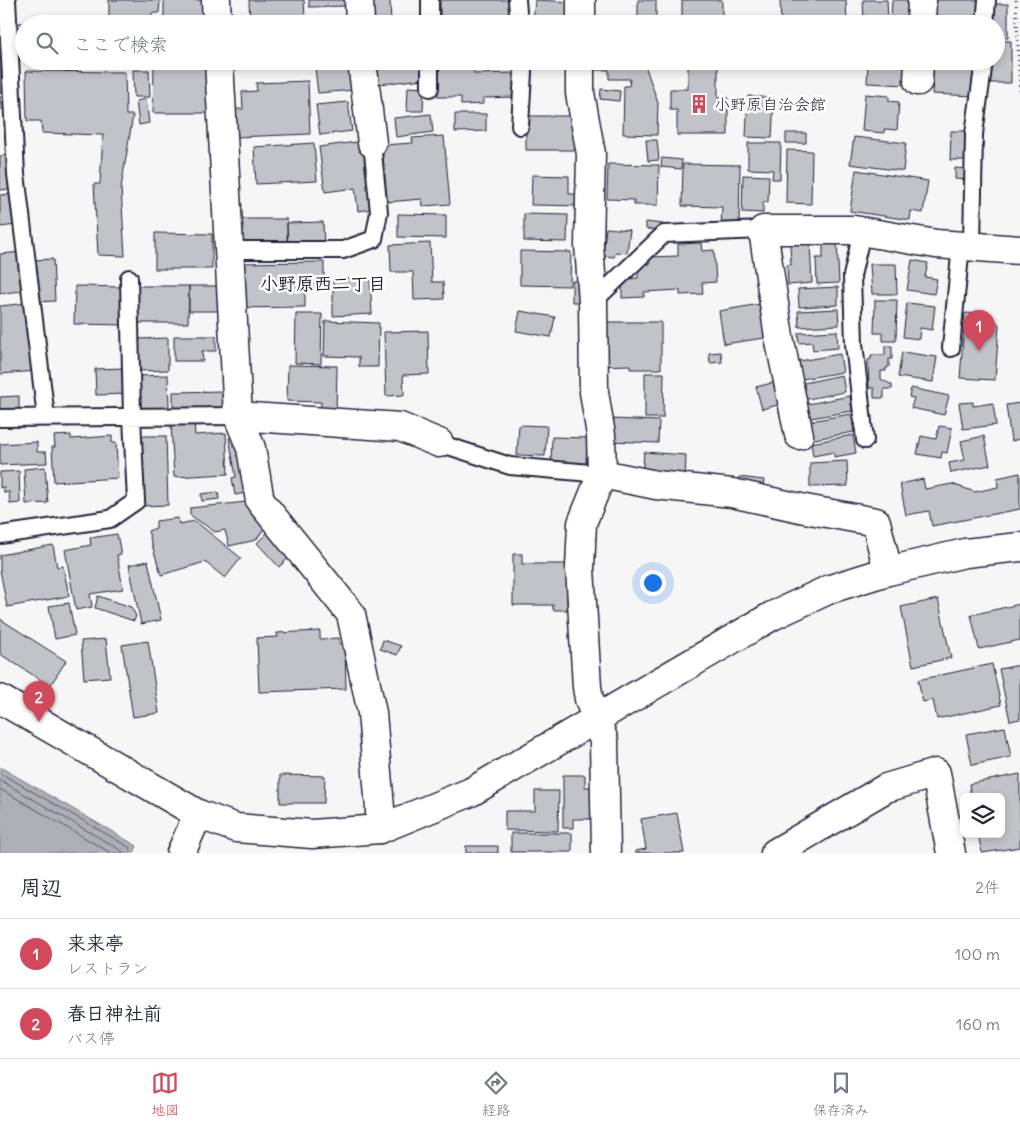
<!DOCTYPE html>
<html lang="ja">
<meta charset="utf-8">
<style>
:root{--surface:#fff;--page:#f2f2f3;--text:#1f2937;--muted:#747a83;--line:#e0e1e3;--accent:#d1495b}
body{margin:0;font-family:Delius,"Klee One",sans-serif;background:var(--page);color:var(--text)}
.controls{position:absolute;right:15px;bottom:15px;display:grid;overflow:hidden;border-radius:8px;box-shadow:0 2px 8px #0003}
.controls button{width:45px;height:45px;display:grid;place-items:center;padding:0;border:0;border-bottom:1px solid var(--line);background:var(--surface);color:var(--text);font:25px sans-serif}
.you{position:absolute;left:652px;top:582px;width:18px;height:18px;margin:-12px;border:4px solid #fff;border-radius:50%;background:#1a73e8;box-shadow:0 0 0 8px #1a73e833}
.badge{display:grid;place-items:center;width:32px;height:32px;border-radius:50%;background:var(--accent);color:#fff;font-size:16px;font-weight:700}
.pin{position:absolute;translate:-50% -41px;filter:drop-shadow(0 1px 2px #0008)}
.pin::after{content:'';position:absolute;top:26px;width:18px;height:15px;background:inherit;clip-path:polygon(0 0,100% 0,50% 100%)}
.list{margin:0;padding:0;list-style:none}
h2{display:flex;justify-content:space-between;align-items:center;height:65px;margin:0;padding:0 20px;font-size:21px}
h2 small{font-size:16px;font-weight:400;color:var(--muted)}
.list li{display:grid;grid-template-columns:32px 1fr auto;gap:15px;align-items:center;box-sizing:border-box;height:70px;padding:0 20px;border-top:1px solid var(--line)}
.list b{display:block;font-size:19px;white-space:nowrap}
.list p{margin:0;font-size:16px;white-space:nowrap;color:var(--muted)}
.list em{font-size:16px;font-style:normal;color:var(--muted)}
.icon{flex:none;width:28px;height:28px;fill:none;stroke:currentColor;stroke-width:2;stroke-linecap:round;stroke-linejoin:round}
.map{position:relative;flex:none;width:1020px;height:853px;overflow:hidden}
.search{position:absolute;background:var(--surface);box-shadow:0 2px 8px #0003;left:15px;right:15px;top:15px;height:55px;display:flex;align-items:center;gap:12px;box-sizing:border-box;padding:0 18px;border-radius:28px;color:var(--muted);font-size:19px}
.sheet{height:205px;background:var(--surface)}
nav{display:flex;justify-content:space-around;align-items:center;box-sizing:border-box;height:70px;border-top:1px solid var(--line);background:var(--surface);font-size:14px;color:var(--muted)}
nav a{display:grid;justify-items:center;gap:2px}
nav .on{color:var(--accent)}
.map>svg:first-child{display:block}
.water{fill:#aeaeb7;stroke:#767685}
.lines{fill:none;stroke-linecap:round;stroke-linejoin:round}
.shore{stroke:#5a5a6d;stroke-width:1}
.building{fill:#c2c2c9;stroke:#22223b}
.lane-casing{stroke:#22223b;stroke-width:20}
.street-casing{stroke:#22223b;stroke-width:31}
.secondary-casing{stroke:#22223b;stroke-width:31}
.path{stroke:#22223b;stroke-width:3;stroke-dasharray:1 4;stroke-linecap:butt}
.lane{stroke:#fff;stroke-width:16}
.street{stroke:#fff;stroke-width:28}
.secondary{stroke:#fff;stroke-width:28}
.labels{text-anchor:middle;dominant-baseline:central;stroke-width:5;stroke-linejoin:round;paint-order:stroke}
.poi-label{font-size:16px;fill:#22223b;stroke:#fff;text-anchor:start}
.neighbourhood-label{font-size:18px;font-weight:bold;fill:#22223b;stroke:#fff}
</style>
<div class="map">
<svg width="1020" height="853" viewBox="0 0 1020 853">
<rect width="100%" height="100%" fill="#f6f6f7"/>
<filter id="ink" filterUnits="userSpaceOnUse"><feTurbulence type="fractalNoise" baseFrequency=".02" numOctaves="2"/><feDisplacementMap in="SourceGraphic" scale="10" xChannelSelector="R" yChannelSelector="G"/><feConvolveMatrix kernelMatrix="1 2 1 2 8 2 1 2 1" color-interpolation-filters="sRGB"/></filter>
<g filter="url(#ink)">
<!-- water -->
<path class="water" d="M0,767L137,846L134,853H0Z"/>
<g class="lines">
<!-- shore -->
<path class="shore" d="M0,773L129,847L130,849V853
M0,780L122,851L124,853
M0,789L111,853"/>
</g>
<!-- building -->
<path class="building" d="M109,0H160L159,13H152V20L109,19Z
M164,0H202L203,24H164Z
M249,0H304L305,21L250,24Z
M309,0H345V6L309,7Z
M370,0H390L391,24H371Z
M440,0H509L508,23L440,21Z
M535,0L574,2L572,24H533Z
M638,0H656V24H638Z
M682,0H722V24H682Z
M780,0H846L847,24H781Z
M863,0H887L888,21H864Z
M892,0H916L915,20H891Z
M928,0H984L983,24H927Z
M990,4H1008V38H996V24H991Z
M13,23H50V24H24V51H13Z
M996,41H1011V83H989V61H996Z
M3,48L5,94H0V49Z
M120,61H150V65L120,66Z
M377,61H423L424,79L379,84Z
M437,61H474V74L515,73V97L483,98V104L461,105V97H438Z
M531,61H548V65L530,64Z
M588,61H640V65H645L658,103L657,135L623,134L624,86H629L630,79H609V70H588Z
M868,61H908L907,85L867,83Z
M934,61H976L974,96L932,94Z
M688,62H718V98H728V135H677V110H670V89H688Z
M154,65H213V113H153Z
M352,65L355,90L318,93L315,68Z
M133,70H149L150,97H134Z
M26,71L125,72L126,115H133L121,188L125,256L98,255L94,184H100L103,135L42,133L41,121H27Z
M308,81L310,134L236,137L235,109H243L242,92L257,91L256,83Z
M408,87L424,88L423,111H407Z
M601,89L620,91L619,101L600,99Z
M865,94L889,96V101L899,102L897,130L884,129V133L862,131Z
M5,96L6,109H0V97Z
M748,96L774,98L772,138L746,137Z
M146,99L149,123L139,125L136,101Z
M348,102L352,131L320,135L316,105Z
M431,114L433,132L396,137L394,118Z
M455,114H486V131L455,132Z
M526,116H577V150H526Z
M951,131H973V160H950Z
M786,133H806V143H786Z
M444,136L450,204L423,206L422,199L387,202L382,145L413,143L412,138Z
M854,137L906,143L903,171L850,164Z
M646,140H657L659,160L648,161Z
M364,141L373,209L358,211L355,188L325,192L319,147Z
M314,143L317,181L256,184L254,147Z
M748,143H781L780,179H772L773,170L748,169Z
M787,150L812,151L811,204L786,203Z
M10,155L12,189L0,190V156Z
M662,158L682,160L681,169L661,167Z
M608,164L659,165L658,205H634V200L607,199Z
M683,164L740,165L739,226H721L722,207L682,206Z
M955,168L967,169V180L955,179Z
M856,170L928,181L923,213L911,211L910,220L850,211Z
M532,175L569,176V194H585V206L531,205Z
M743,175L769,176L768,202H763V213L742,212Z
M14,194L17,225L0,227V195Z
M398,214L446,215V238L398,237Z
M524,214L568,215L567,242L524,241Z
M239,219H287V248H239Z
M323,222L324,247L288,248L287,223Z
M646,222L663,224L662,230L646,229Z
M606,228L630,230L627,253L616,252L614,257L603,256Z
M155,233L212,234V269H155Z
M430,243L432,282H443L444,299L414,300L413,272H391L390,245Z
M701,243L702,251L714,250L716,282L702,283L703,294L680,295V290L644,292V297L622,298V284L626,279L638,278V265L650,264L649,257L678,256V244Z
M810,243L812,283L788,285L787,265H791L790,244Z
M823,243H837L839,283L817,284L816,258H823Z
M520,251L571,252L570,286L520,285Z
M22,252L25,291L0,293V254Z
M53,259L55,301L35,302L33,260Z
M912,260L928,263L925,277L937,279L934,294L907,290Z
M324,262V289H305V307L236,308L235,263Z
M870,264H896L897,294H872Z
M370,278L372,314L333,316V279Z
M572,281H584V302H572Z
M75,286L125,287V325L74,324Z
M132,286H189L188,323H132Z
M189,286H226V311H189Z
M838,287V305L799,307L798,289Z
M875,300H897L896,341H883V333H874Z
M29,303L36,371L0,374V306Z
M766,303L771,337L724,344L719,311Z
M907,303L935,306L932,330L920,328L919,339L903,337Z
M838,309L839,325L799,327L798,311Z
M520,311L555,317L551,337L516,331Z
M965,313L991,315L999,325L995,380L960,378Z
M296,314H322L321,364L295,363Z
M325,321L379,323L378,367H359V357L324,356Z
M599,322H661V369H630V365L599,366Z
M428,331L429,374L403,375L404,395L386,396L384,332Z
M837,331L838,348L813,350L812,342L799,343L798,333Z
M174,336H216V351H202L203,361H174Z
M168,338V370L138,371V339Z
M885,346H892V359H889V367L886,368V371H881V379L892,385V389H884V398H874V388H869L868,360L871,359V355H885Z
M721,352L722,362L710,363L709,353Z
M902,352L937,357L933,382L898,377Z
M840,354L843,372L796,380L794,362Z
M288,365L337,366L336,416H320L321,402L287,401Z
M125,368L126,394L96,395L95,369Z
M645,373H664L663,418H645Z
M168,375L169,408L139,409L138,376Z
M842,375L845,392L802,400L799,384Z
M780,381L786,403L762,409L756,387Z
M911,388L949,396L944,415L911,408L914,398L909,397Z
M225,391V416H173V392Z
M19,396V415H0V397Z
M850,396L852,411L805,419L803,405Z
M973,402V406L993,403L996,425L963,429L959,403Z
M1020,403V439L1011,441L1006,405Z
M851,414L854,432L809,440L805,422Z
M612,419L659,421L658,443L611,441Z
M194,422L195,435L226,433L228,474L174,477L171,424Z
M519,425L547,426L545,456L517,455Z
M939,426L952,428L947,453L942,452L941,458L917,454L921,436L936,439Z
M71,435V439L112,436V443H116L118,478L54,482L52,447H55L54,436Z
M245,435L255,491L235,495L232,478L236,477L229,438Z
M853,435L856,453L834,457V452L813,456L811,443Z
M141,436H166L168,505L143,506Z
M984,436L990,465L951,473L949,463L965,460L961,441Z
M552,437L587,438L586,465L551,464Z
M37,442V452H46L47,463L0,465V444Z
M644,452L686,455L685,479L642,476Z
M847,461L848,486L810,487V463Z
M45,467L48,503L26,504L24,469Z
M19,471L20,503L10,504L9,492L4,493V487L0,488V472Z
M1020,473V509L932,526L929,511L906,515L900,484L923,479L925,489L952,484L975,492L998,487L997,478Z
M739,477L764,480L763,489L737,486Z
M218,492L219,499L202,501L201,494Z
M256,501L266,526L256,540L229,546L225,530L215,532L190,515V508Z
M178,518L179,524L195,521L241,558L225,578L205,562L161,575L148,531L156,528V521Z
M272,528L295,552L279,567L257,543Z
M117,534L121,554L117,555L123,589L90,594L92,607L76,610L65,550L91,545L90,538Z
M53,545L57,567L63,566L69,596L7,607L0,570V555Z
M513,554H522V564H567V610H553V605H513Z
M148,561L161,620L141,624L129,565Z
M98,596L131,607L136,616L134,621L95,608Z
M938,599L951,658L913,666L901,607Z
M69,603L75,635L55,639L49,606Z
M1020,604V640L979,649L971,615Z
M0,619L66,661L50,686L0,654Z
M320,631V639L339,638V644H342V649H345L346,689L259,692L257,638L278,637L277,633Z
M106,639L110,677L84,679L81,641Z
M383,640L401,646L397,655L380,649Z
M148,641L159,713L133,717L122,645Z
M992,664L1001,705L937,719L933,700L923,702L918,680Z
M1020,665V719L1010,721L999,669Z
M1005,727L1011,757L972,765L966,734Z
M1020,774V847L982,853L978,834H1001V797H971L969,784Z
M280,775L325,776L324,803H280Z
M563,775H585V787H591V819H573V828H563Z
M535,791H559L558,831L505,830V811H535Z
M677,813L684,853H635V851L646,849L641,819Z
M511,833H572V852H511Z
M466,846H498V853H466Z"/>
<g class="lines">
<!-- lane casing -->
<g class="lane-casing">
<path id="lane" d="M7,0L16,174L46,417
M430,0V24
M517,0L519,24
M985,24L987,0
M430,61V88
M520,126L523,72L522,61
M862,232L852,276L854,344L865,440
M972,246L974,134L984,61
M229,250H343L374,239L379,212L372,143
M593,302L664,234L763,230
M951,348L961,245
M0,418L238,416
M439,443L510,466L602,474
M0,535L110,519L136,501L132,417L129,278"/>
</g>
<!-- street casing -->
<g class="street-casing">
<path id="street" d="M216,0L217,24
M359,0L360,24
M581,24V0
M921,24L922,0
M219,61L238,416L251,448L260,501L351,614L372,713L380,808V829
M362,61L372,143
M580,61V93L591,154L589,245L593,302L594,392L601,435L602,474L582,523L580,568L587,687L589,699L604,741L606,853
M918,81L919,61
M238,416L400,427L439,443
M799,435L779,337L763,230H854L936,244L1020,250
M602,474L656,485L732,493L805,509L876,522L888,571
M181,853L198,814
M775,853L886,788L936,773L951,853"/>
</g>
<!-- secondary casing -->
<g class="secondary-casing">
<path id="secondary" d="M0,699L198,814L236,828L312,834L380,829L471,792L772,616L830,589L888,571L965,553L1020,547"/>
</g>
<!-- path -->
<path class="path" d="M1016,0L1020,92"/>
<!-- lane -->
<use href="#lane" class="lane"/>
<!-- street -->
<use href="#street" class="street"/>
<!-- secondary -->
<use href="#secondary" class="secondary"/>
</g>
</g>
<!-- icons -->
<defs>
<g id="building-bare" transform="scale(1.5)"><path d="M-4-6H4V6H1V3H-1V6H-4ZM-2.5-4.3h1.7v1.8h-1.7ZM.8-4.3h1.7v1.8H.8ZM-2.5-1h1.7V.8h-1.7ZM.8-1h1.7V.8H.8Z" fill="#d1495b" stroke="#fff" stroke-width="2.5" paint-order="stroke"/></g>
</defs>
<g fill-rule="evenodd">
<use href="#building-bare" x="699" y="104"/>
</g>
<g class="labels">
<!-- poi labels -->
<g class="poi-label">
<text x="714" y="104">小野原自治会館</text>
</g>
<!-- neighbourhood labels -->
<g class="neighbourhood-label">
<text x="323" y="283">小野原西二丁目</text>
</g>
</g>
</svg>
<div class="controls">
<button><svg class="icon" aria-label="layers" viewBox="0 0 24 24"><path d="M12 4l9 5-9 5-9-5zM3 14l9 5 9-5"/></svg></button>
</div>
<div class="you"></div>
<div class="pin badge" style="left:979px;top:351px">1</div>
<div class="pin badge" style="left:39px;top:722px">2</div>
<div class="search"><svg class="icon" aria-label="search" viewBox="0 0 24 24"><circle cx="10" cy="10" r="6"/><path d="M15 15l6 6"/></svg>ここで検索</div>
</div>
<section class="sheet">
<h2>周辺<small>2件</small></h2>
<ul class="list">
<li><span class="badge">1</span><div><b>来来亭</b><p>レストラン</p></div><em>100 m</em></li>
<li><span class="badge">2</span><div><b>春日神社前</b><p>バス停</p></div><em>160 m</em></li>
</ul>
</section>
<nav>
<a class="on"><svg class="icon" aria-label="map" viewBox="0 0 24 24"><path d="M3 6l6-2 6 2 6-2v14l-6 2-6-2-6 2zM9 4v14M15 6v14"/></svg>地図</a>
<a><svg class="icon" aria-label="directions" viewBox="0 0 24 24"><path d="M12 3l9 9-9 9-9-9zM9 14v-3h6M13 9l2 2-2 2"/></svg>経路</a>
<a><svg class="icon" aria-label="saved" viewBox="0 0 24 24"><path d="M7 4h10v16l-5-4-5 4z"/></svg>保存済み</a>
</nav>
